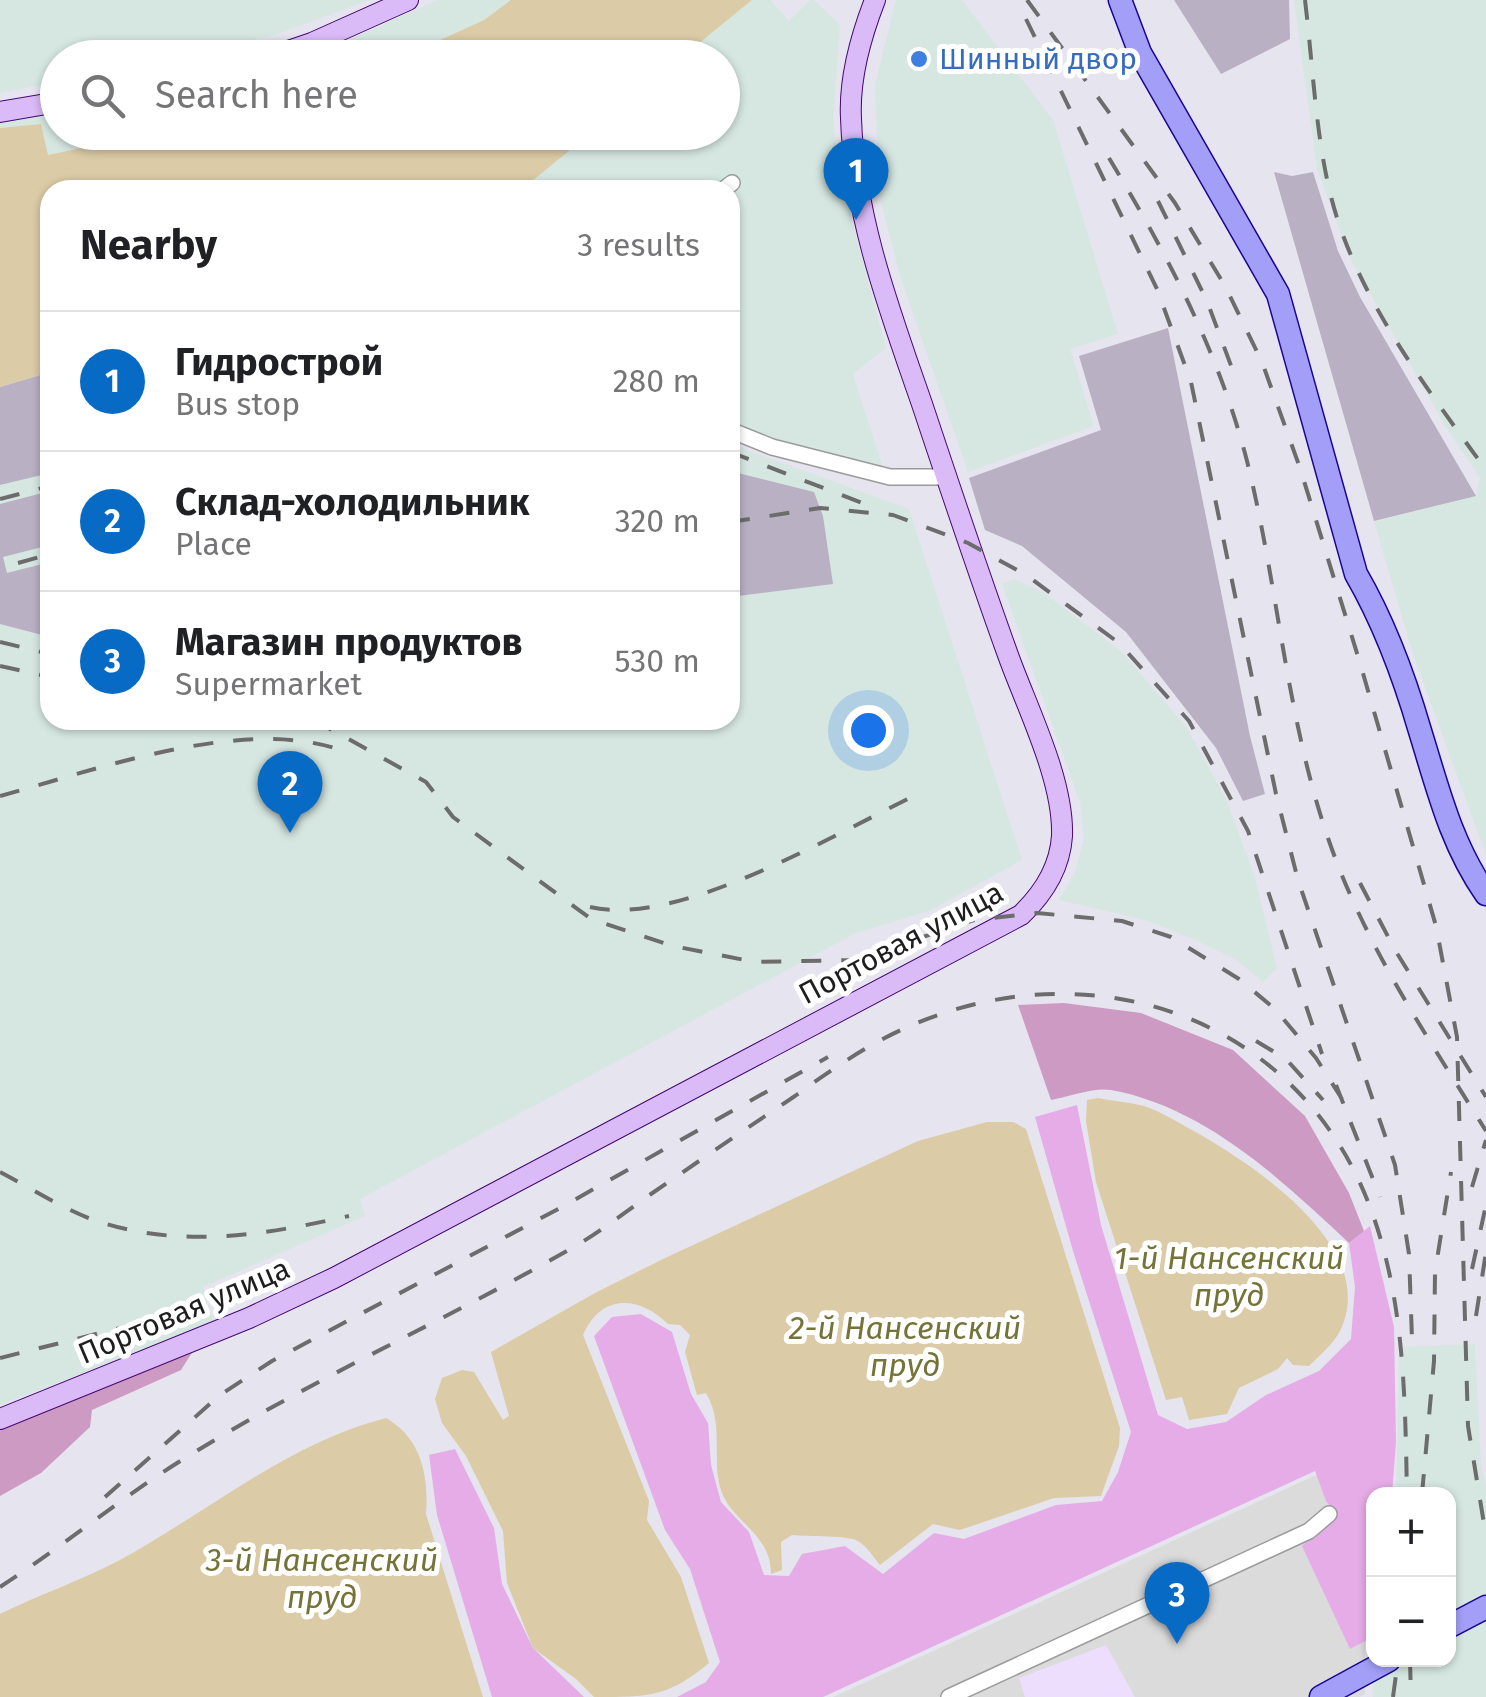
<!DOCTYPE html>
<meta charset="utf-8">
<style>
:root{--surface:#fff;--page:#f6f6f6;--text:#202124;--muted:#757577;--line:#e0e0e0;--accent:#076bc5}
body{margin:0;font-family:"Fira Sans",sans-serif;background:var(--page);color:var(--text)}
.controls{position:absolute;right:30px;bottom:30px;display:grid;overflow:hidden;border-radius:20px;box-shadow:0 2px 8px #0004}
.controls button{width:90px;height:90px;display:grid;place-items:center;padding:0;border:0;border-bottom:2px solid var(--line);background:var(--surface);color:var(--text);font:50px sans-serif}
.you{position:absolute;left:868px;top:730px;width:35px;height:35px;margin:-25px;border:8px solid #fff;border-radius:50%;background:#1a73e8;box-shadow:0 0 0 15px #1a73e833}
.badge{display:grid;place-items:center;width:65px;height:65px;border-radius:50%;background:var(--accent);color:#fff;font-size:32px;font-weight:700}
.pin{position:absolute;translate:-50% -82px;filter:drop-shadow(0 2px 5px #0008)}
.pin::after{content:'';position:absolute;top:52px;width:35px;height:30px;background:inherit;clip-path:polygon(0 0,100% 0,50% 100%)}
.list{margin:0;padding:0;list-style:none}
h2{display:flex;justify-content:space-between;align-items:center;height:130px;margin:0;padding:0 40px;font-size:42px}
h2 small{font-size:32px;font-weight:400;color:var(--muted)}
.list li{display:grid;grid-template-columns:65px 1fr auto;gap:30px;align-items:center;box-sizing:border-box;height:140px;padding:0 40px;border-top:2px solid var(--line)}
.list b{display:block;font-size:38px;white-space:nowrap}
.list p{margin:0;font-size:32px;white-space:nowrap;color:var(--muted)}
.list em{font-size:32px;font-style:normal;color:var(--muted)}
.icon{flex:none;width:55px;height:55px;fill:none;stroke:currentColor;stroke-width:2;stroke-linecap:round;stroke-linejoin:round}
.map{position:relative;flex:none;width:1486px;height:1697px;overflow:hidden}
.search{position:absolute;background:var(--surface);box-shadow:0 2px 8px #0004;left:40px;top:40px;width:700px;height:110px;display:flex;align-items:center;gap:25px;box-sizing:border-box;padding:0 35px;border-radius:55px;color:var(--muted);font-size:38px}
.panel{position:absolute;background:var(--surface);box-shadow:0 2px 8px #0004;left:40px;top:180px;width:700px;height:550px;border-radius:30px}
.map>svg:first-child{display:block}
.residential{fill:#dbdbdc}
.industrial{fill:#d6e7e2}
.education{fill:#eddefe}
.construction{fill:#b9b0c3}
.grass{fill:#e6ace7}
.forest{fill:#cd9ac3}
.water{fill:#dbcba6}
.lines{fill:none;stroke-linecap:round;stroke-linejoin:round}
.street-casing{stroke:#9b9b9b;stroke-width:18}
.secondary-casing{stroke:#450871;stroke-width:22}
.primary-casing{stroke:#190593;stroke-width:25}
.street{stroke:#fff;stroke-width:15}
.secondary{stroke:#dabaf7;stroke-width:20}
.primary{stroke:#a39ff9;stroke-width:22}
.rail{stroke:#6c6c6c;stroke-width:4;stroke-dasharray:20 20;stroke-linecap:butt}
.shop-dot{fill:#3f7fe0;stroke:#fff;stroke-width:4}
.labels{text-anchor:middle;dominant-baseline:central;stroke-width:10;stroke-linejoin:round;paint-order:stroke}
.shop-label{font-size:30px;fill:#366cbe;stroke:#fff;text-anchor:start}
.street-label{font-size:30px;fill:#1e1e1e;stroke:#fff}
.water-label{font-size:32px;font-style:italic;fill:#747338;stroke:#fff}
</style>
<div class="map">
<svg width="1486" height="1697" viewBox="0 0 1486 1697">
<rect width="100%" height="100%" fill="#e6e4ef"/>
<!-- residential -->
<path class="residential" d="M1340,1464L1365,1593V1694L1359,1697H833Z"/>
<!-- industrial -->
<path class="industrial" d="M0,0H369L275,35L169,57L58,58L57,82L0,93Z
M437,0H511L484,20L403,57L309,58Z
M752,0H770L789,21L810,0H814L840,25L833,123L841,179L886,348L853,374L883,468L773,440L730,421V190H521L591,133L722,132V58L682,57Z
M896,0H962L1053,120L1118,334L1070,349L1094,426L968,472L901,279L879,195L875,85Z
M1294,0H1486V855L1414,657L1374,522L1476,496L1480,478L1447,429L1352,262L1317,169Z
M57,109L58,132L159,133L48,155L41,124L0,128V120Z
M50,372V720H730V444L909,509L1022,860L929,911L856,933L360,1199L365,1216L203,1287L214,1322L0,1405V387Z
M1014,579L1043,592L1122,652L1187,728L1227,801L1255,878L1277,968L1263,982L1235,959L1193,939L1145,920L1059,900L1075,872L1084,838L1080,802L1002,584Z
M1475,1344L1481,1464L1486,1486V1697H1373L1375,1660H1448V1494H1396L1399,1347Z"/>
<!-- education -->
<path class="education" d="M1106,1645L1135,1697H1025L1019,1678Z"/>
<!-- construction -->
<path class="construction" d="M1174,0H1289L1290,39L1221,74Z
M1274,172L1292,176L1313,172L1338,251L1360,297L1476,496L1374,521Z
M1168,328L1250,736L1265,794L1243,801L1216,748L1126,632L1022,546L985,530L969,478L1101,430L1079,356Z
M50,372V473L0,485V387Z
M730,471L814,492L823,516L833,584L730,597Z
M50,491V545L3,557L7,573L50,562V637L0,624V504Z"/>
<!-- grass -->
<path class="grass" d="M1077,1105L1101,1225L1158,1415L1187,1429L1226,1422L1266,1395L1319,1371L1351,1339L1355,1287L1349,1243L1370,1226L1394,1327L1396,1442L1392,1494H1374L1373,1637L1350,1649L1302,1546L1336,1515L1326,1501L1315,1471L823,1697H677L706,1682L720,1662L690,1569L665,1530L594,1336L612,1317L641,1314L672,1332L691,1394L708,1423L711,1465L721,1502L749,1532L764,1575L789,1576L802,1554L845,1546L883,1574L934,1533L964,1539L1056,1505L1102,1501L1118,1472L1131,1432L1073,1251L1035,1117Z
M455,1449L494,1528L502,1584L533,1648L584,1697H492L437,1515L429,1455Z"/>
<!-- forest -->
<path class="forest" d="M1064,1003L1141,1013L1233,1050L1305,1116L1349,1193L1364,1231L1349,1243C1282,1180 1205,1107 1111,1090C1094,1087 1068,1097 1051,1100L1018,1005Z
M193,1351L181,1370L92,1410L90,1427L41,1473L0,1496V1427Z"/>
<!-- water -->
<path class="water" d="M511,0H752L682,57H403L484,20Z
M41,124L48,155L159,132L591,133L521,190H50V372L0,387V128Z
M1098,1098C1112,1101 1129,1102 1144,1106C1160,1111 1177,1122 1192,1130C1251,1163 1381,1247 1340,1331C1333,1344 1320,1355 1309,1366L1293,1365L1287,1358L1278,1369L1239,1388L1227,1414L1189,1420L1182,1397L1166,1400L1096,1182L1086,1121L1087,1100Z
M987,1122H1013L1026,1129L1120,1428L1119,1446L1101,1496L1054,1498L960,1530L933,1524L880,1565C874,1558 867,1546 858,1541C848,1535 808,1537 792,1535L781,1542L782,1570L771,1574C771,1531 729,1522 720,1487C712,1455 724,1423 706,1393L697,1395L685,1352L690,1335L680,1325L668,1324C638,1295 601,1294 583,1335L649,1501L647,1520L681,1577L709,1663C668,1697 649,1697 594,1697L576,1679L533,1648L507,1583L503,1531L466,1456L442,1423L435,1399L442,1378L462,1370L474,1372L503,1420L509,1416L491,1352L595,1293L663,1259L918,1141Z
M386,1418C421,1438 429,1476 426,1514L483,1697H0V1614C39,1595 82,1580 120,1560C208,1512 288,1443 386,1418Z"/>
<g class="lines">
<!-- street casing -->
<g class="street-casing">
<path id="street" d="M723,190L732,183
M730,430L772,447L890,477H946
M949,1697L1309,1531L1329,1514"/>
</g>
<!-- secondary casing -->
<g class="secondary-casing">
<path id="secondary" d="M268,58L312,43L408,0
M0,112L58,102
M0,1419L249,1318L334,1278L1021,915C1043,894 1060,867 1062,836C1064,780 1027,708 1008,655C978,572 950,488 922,404C890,312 854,216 851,118C849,79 861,36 875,0"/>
</g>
<!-- primary casing -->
<g class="primary-casing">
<path id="primary" d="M1120,0L1140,53L1278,294L1356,574C1385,624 1404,676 1420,731C1438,789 1451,844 1486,894
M1448,1627L1486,1607
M1321,1697L1389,1660"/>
</g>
<!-- street -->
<use href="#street" class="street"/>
<!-- secondary -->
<use href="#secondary" class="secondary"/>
<!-- primary -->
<use href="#primary" class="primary"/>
<!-- rail -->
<path class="rail" d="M1027,0L1175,203L1225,286L1262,362L1300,468L1360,663L1436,926L1457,1037L1468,1426L1486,1536
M1305,0C1314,73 1316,158 1340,227C1371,316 1431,394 1486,470
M1026,19L1157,289L1191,382L1276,794L1298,880L1395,1165L1409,1254L1412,1339
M1109,158C1167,254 1219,352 1247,461C1278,585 1286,716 1328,838C1364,944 1427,1036 1486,1131
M1158,201L1207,301L1236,379
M730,452L870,506
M0,499L50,486
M730,522L820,508L893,515L968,543L1026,575L1119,643L1189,721L1248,831L1322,1054
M18,563L50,554
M0,642L50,654
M0,666L50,677
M314,720L426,782L453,817L591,919L673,946L755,962L854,960L974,920L1037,913L1122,921L1171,937L1239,979L1275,1009L1316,1058L1342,1099
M0,796C100,769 252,712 351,754
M1360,883L1395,950L1486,1097
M590,907C679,928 836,833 918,794
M1256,1041L1286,1059L1323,1100
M1336,1085L1380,1197
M0,1172C31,1188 64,1210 97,1221C181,1249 264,1235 349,1216
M1472,1187L1486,1140
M1472,1269L1486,1205
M1476,1316L1486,1252
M0,1358L184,1312
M1422,1494L1434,1361L1435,1272L1451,1172
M105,1497L220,1395L272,1361L560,1208L828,1057
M0,1587C65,1545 124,1495 190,1455C313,1379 446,1320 572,1248C599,1233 625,1212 651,1194C699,1161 747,1128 795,1096C828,1072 864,1047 901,1030C1088,943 1305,1016 1374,1218C1405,1308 1405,1401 1407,1494
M1410,1660L1411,1697
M1393,1697L1398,1660"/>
</g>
<!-- markers -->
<circle class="shop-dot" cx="919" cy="59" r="10"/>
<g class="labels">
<!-- shop labels -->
<g class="shop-label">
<text x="939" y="59">Шинный двор</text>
</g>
<!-- street labels -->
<g class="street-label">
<text transform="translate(901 943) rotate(-28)">Портовая улица</text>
<text transform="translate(184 1311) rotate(-23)">Портовая улица</text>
</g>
<!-- water labels -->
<g class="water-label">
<text x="1229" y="1258">1-й Нансенский<tspan x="1229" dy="37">пруд</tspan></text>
<text x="905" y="1328">2-й Нансенский<tspan x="905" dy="37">пруд</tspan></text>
<text x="322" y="1560">3-й Нансенский<tspan x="322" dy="37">пруд</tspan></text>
</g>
</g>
</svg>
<div class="controls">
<button>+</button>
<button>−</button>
</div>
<div class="you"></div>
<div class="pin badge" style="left:856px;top:220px">1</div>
<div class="pin badge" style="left:290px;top:833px">2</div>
<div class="pin badge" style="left:1177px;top:1644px">3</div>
<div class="search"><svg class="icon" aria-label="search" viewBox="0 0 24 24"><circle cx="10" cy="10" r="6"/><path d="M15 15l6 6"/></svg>Search here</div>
<section class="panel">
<h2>Nearby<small>3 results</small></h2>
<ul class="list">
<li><span class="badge">1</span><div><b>Гидрострой</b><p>Bus stop</p></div><em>280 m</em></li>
<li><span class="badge">2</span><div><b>Склад-холодильник</b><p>Place</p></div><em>320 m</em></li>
<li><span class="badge">3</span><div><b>Магазин продуктов</b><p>Supermarket</p></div><em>530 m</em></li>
</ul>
</section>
</div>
